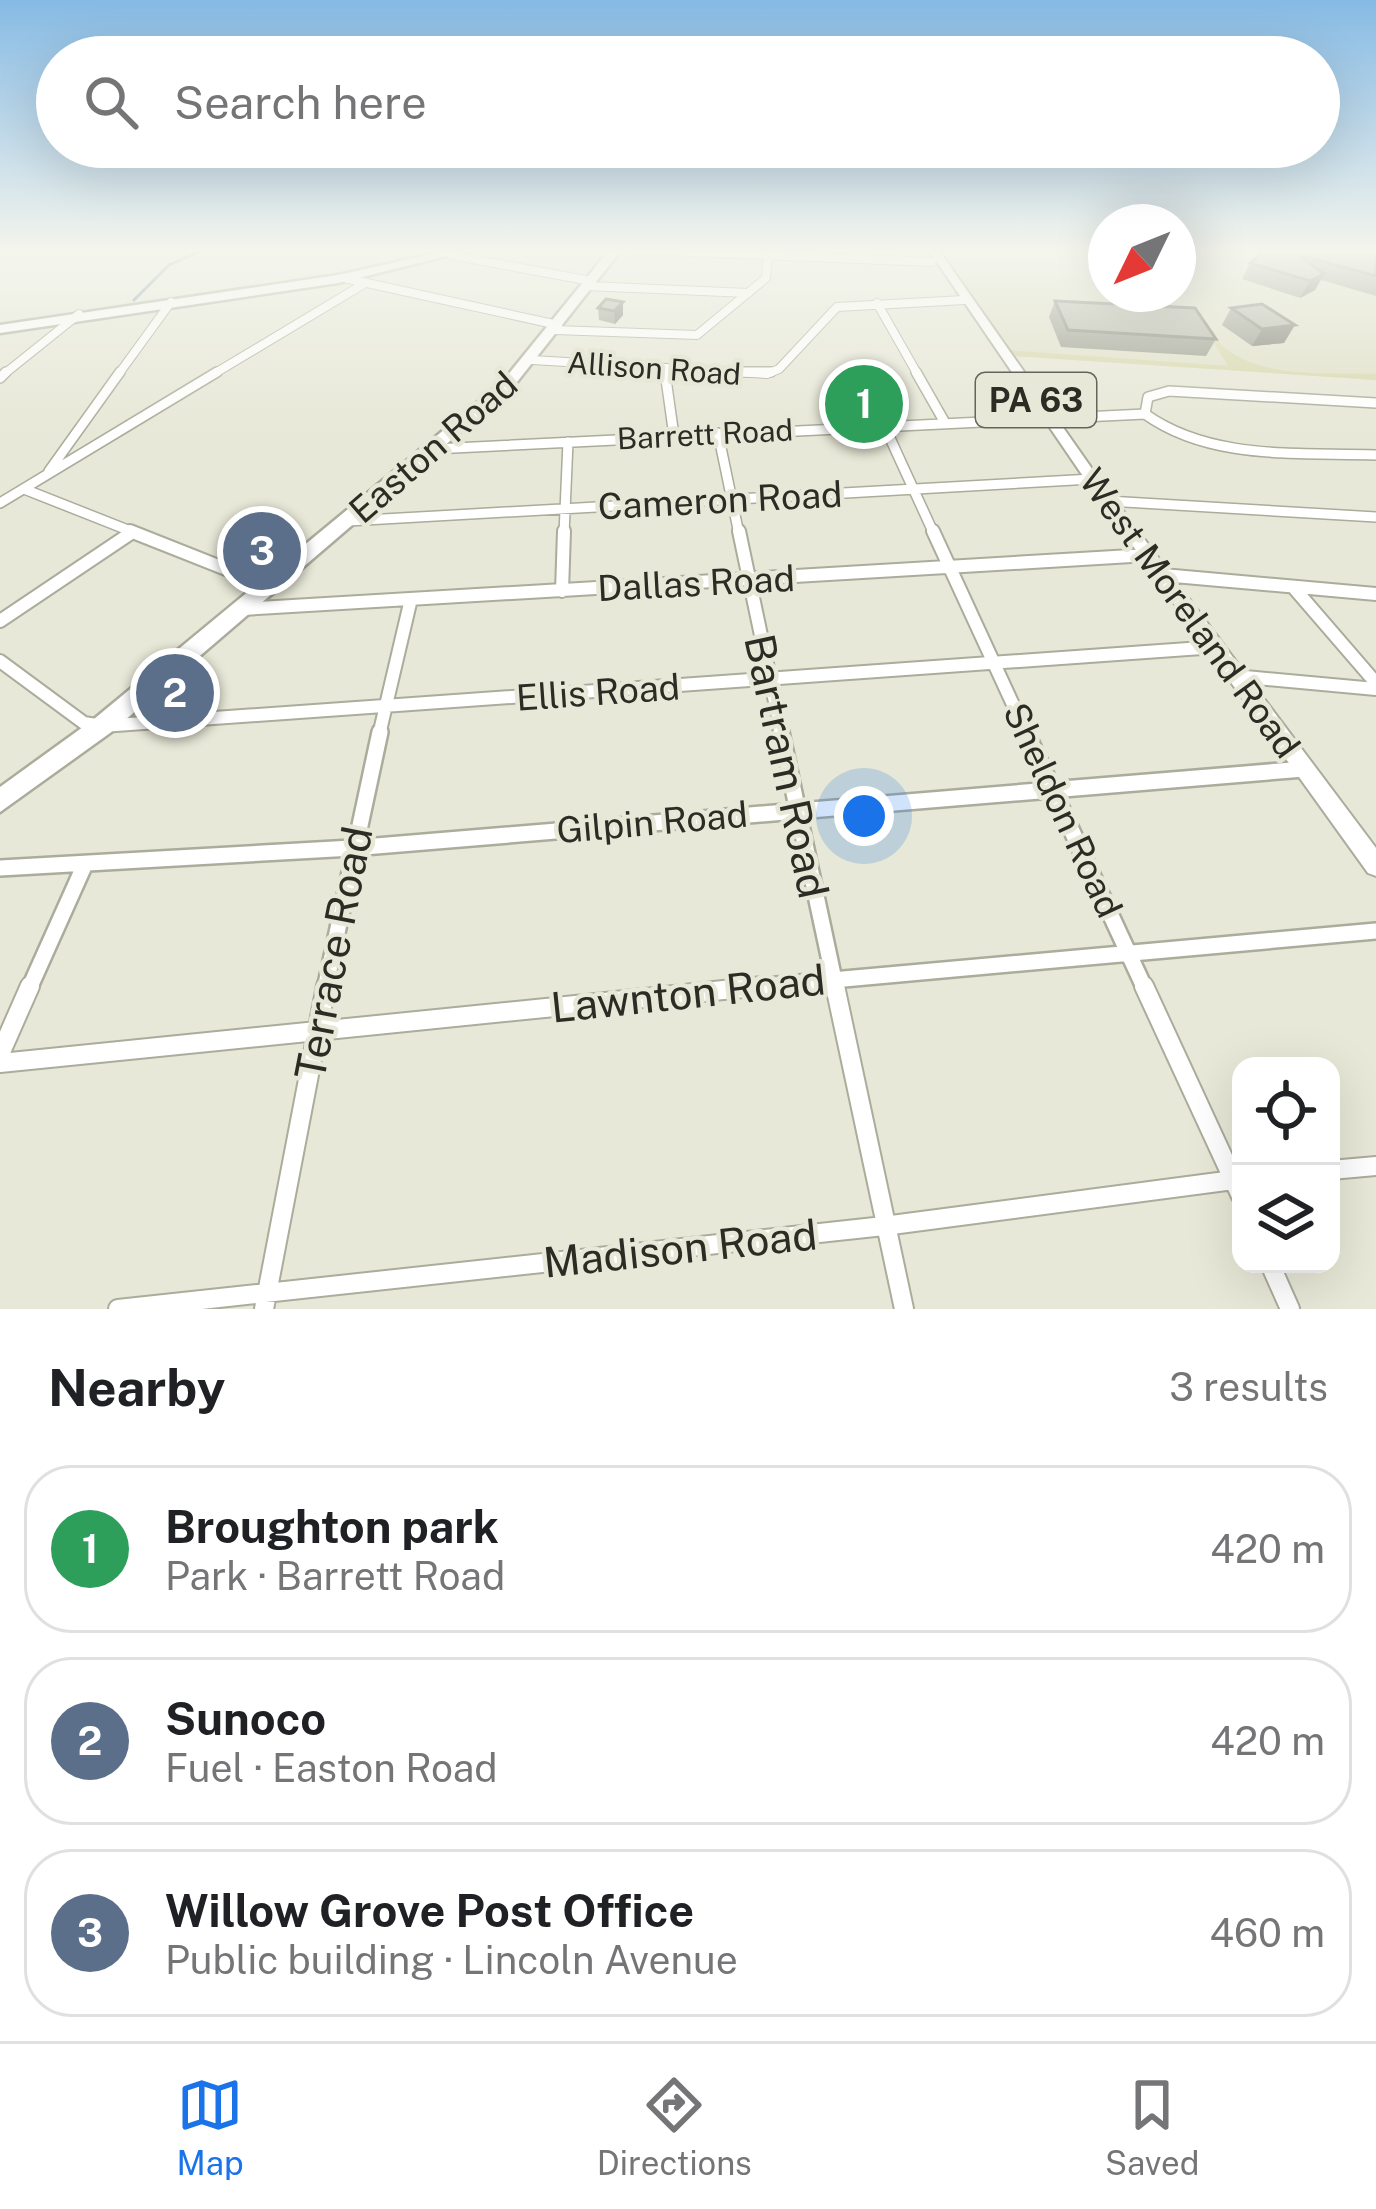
<!DOCTYPE html>
<meta charset="utf-8">
<style>
:root{--surface:#fff;--page:#f6f6f6;--text:#202124;--muted:#757577;--line:#e0e0e0;--accent:#1a73e8}
body{margin:0;font-family:"Public Sans",sans-serif;background:var(--page);color:var(--text)}
.controls{position:absolute;right:36px;bottom:36px;display:grid;overflow:hidden;border-radius:24px;box-shadow:0 12px 48px #0002}
.controls button{width:108px;height:108px;display:grid;place-items:center;padding:0;border:0;border-bottom:3px solid var(--line);background:var(--surface);color:var(--text);font:60px sans-serif}
.compass{position:absolute;left:1088px;top:204px;width:108px;height:108px;border-radius:50%;background:var(--surface);box-shadow:0 12px 48px #0002;rotate:227deg}
.you{position:absolute;left:864px;top:816px;width:42px;height:42px;margin:-30px;border:9px solid #fff;border-radius:50%;background:#1a73e8;box-shadow:0 0 0 18px #1a73e833}
.badge{display:grid;place-items:center;width:78px;height:78px;border-radius:50%;background:var(--accent);color:#fff;font-size:39px;font-weight:700}
.pin{position:absolute;translate:-50% -50%;border:6px solid #fff;box-shadow:0 3px 12px #0006}
.list{margin:0;padding:0;list-style:none}
h2{display:flex;justify-content:space-between;align-items:center;height:156px;margin:0;padding:0 48px;font-size:51px}
h2 small{font-size:39px;font-weight:400;color:var(--muted)}
.list li{display:grid;grid-template-columns:78px 1fr auto;gap:36px;align-items:center;box-sizing:border-box;height:168px;margin:0 24px 24px;padding:0 24px;border:3px solid var(--line);border-radius:48px}
.list b{display:block;font-size:45px;white-space:nowrap}
.list p{margin:0;font-size:39px;white-space:nowrap;color:var(--muted)}
.list em{font-size:39px;font-style:normal;color:var(--muted)}
.icon{flex:none;width:66px;height:66px;fill:none;stroke:currentColor;stroke-width:2;stroke-linecap:round;stroke-linejoin:round}
.map{position:relative;flex:none;width:1376px;height:1309px;overflow:hidden}
.search{position:absolute;background:var(--surface);box-shadow:0 12px 48px #0002;left:36px;right:36px;top:36px;height:132px;display:flex;align-items:center;gap:30px;box-sizing:border-box;padding:0 42px;border-radius:66px;color:var(--muted);font-size:45px}
.sheet{height:732px;background:var(--surface)}
nav{display:flex;justify-content:space-around;align-items:center;box-sizing:border-box;height:168px;border-top:3px solid var(--line);background:var(--surface);font-size:33px;color:var(--muted)}
nav a{display:grid;justify-items:center;gap:6px}
nav .on{color:var(--accent)}
.map>svg:first-child{display:block}
.built{fill:#dfe0c7}
.green{fill:#d7d8ab}
.lines{fill:none;stroke-linecap:round;stroke-linejoin:round}
.stream{stroke:#7496a6;stroke-width:3}
.street-far4-casing{stroke:#abac9b;stroke-width:10}
.street-far3-casing{stroke:#abac9b;stroke-width:12}
.street-far2-casing{stroke:#abac9b;stroke-width:16}
.street-far1-casing{stroke:#abac9b;stroke-width:20}
.street-casing{stroke:#abac9b;stroke-width:22}
.primary-casing{stroke:#abac9b;stroke-width:4}
.highway-casing{stroke:#abac9b;stroke-width:5}
.street-far4{stroke:#fff;stroke-width:8}
.street-far3{stroke:#fff;stroke-width:9}
.street-far2{stroke:#fff;stroke-width:12}
.street-far1{stroke:#fff;stroke-width:15}
.street{stroke:#fff;stroke-width:18}
.primary{fill:#fff;fill-rule:evenodd}
.highway{fill:#fff;fill-rule:evenodd}
.wall{fill:#999a8c}
.shaded-wall{fill:#7d7d72}
.building{fill:#b2b3a3;stroke:#7d7d72;stroke-width:3}
.labels{text-anchor:middle;dominant-baseline:central;stroke-width:9;stroke-linejoin:round;paint-order:stroke}
.far-street-label{font-size:30px;fill:#2c2c25;stroke:#e7e8d7}
.shield{fill:#e7e8d7;stroke:#64645a;stroke-width:3}
.shield-label{font-size:33px;font-weight:bold;fill:#2c2c25}
.street-label{font-size:36px;fill:#2c2c25;stroke:#e7e8d7}
.near-street-label{font-size:42px;fill:#2c2c25;stroke:#e7e8d7}
</style>
<div class="map">
<svg width="1376" height="1309" viewBox="0 0 1376 1309">
<rect width="100%" height="100%" fill="#e7e8d7"/>
<!-- built -->
<path class="built" d="M935,249H1106V294H1178V249H1376V380L1013,356Z"/>
<!-- green -->
<path class="green" d="M1178,282C1192,302 1204,328 1221,344C1257,380 1330,372 1376,374V380L1013,356L1007,350L1228,366Z"/>
<g class="lines">
<!-- stream -->
<path class="stream" d="M134,300L169,265L205,249"/>
<!-- street-far4 casing -->
<g class="street-far4-casing">
<path id="street-far4" d="M616,249L932,262
M451,255L591,281
M344,278L558,325
M587,286L748,293
M877,303L918,375
M555,330L697,335L766,278L768,256
M532,360L767,374L779,369L837,307L964,300
M665,370L666,375
M3,375L79,314
M118,375L171,302
M212,375L362,285"/>
</g>
<!-- street-far3 casing -->
<g class="street-far3-casing">
<path id="street-far3" d="M665,372L674,436
M742,372H771
M916,372L944,421
M0,378L6,372
M1145,414L1148,397L1169,391L1376,403
M884,425L934,534
M718,433L739,534
M434,449L1145,414C1211,461 1298,452 1376,455
M49,471L120,372
M24,489L138,534
M1108,501L1376,517
M0,503L217,372
M348,521L1092,479
M564,534L568,442"/>
</g>
<!-- street-far2 casing -->
<g class="street-far2-casing">
<path id="street-far2" d="M130,531L269,586
M739,531L782,735
M933,531L1027,735
M1163,575L1376,594
M1294,588L1376,683
M562,591L564,531
M243,609L1148,555
M0,621L131,533
M0,661L84,723L102,726L1216,647
M1235,676L1376,689
M379,735L411,599"/>
</g>
<!-- street-far1 casing -->
<g class="street-far1-casing">
<path id="street-far1" d="M781,732L836,989
M1026,732L1145,989
M0,868L352,848L1304,769
M29,989L85,864
M325,989L380,732
M733,989L1376,931"/>
</g>
<!-- street casing -->
<g class="street-casing">
<path id="street" d="M835,986L904,1309
M1144,986L1241,1196
M0,1054L30,986
M0,1063L763,986
M1331,1170L1376,1166
M1270,1264L1290,1309
M118,1309L884,1226L1241,1179
M264,1309L326,986"/>
</g>
<!-- primary casing -->
<g class="primary-casing">
<path id="primary" d="M928,249H938L1097,476L1376,848V876L1368,873L1087,482Z"/>
</g>
<!-- highway casing -->
<g class="highway-casing">
<path id="highway" d="M455,249H475L338,283L0,333V325L338,275Z
M610,249H622L513,387L110,733L0,812V787L94,719L503,381Z"/>
</g>
<!-- street-far4 -->
<use href="#street-far4" class="street-far4"/>
<!-- street-far3 -->
<use href="#street-far3" class="street-far3"/>
<!-- street-far2 -->
<use href="#street-far2" class="street-far2"/>
<!-- street-far1 -->
<use href="#street-far1" class="street-far1"/>
<!-- street -->
<use href="#street" class="street"/>
<!-- primary -->
<use href="#primary" class="primary"/>
<!-- highway -->
<use href="#highway" class="highway"/>
</g>
<!-- wall -->
<path class="wall" d="M1255,249H1376V296L1321,280L1315,290L1300,298L1242,279L1250,263L1261,254Z
M1055,301L1216,339L1206,356L1061,347L1049,317Z
M623,302V315L615,324L599,320L598,308Z
M1231,308L1284,343L1252,346L1222,325Z"/>
<!-- shaded-wall -->
<path class="shaded-wall" d="M1324,274L1315,290L1300,298L1310,281Z
M623,302V315L615,324L614,311Z
M1295,325L1284,343L1252,346L1262,329Z"/>
<!-- building -->
<path class="building" d="M1267,249H1376V276L1299,255L1324,274L1310,281L1250,263Z
M606,299L623,302L614,311L598,308Z
M1055,301L1195,308L1216,339L1068,330Z
M1262,304L1295,325L1262,329L1231,308Z"/>
<!-- sky -->
<linearGradient id="sky" x2="0" y2="1"><stop stop-color="#86bae4"/><stop offset="0.58" stop-color="#f4f5ed"/><stop offset="1" stop-color="#f4f5ed" stop-opacity="0"/></linearGradient>
<rect width="1376" height="432" fill="url(#sky)"/>
<g class="labels">
<!-- far-street labels -->
<g class="far-street-label">
<text transform="translate(654 368) rotate(4)">Allison Road</text>
<text transform="translate(705 434) rotate(-3)">Barrett Road</text>
</g>
<!-- shield labels -->
<rect class="shield" x="976" y="373" width="120" height="54" rx="9"/>
<g class="shield-label">
<text x="1036" y="400">PA 63</text>
</g>
<!-- street labels -->
<g class="street-label">
<text transform="translate(433 447) rotate(-41)">Easton Road</text>
<text transform="translate(720 500) rotate(-3)">Cameron Road</text>
<text transform="translate(696 583) rotate(-3)">Dallas Road</text>
<text transform="translate(1190 613) rotate(54)">West Moreland Road</text>
<text transform="translate(598 692) rotate(-4)">Ellis Road</text>
<text transform="translate(1063 810) rotate(65)">Sheldon Road</text>
<text transform="translate(652 822) rotate(-5)">Gilpin Road</text>
</g>
<!-- near-street labels -->
<g class="near-street-label">
<text transform="translate(787 766) rotate(78)">Bartram Road</text>
<text transform="translate(333 953) rotate(-79)">Terrace Road</text>
<text transform="translate(688 993) rotate(-6)">Lawnton Road</text>
<text transform="translate(680 1248) rotate(-6)">Madison Road</text>
</g>
</g>
</svg>
<div class="controls">
<button><svg class="icon" aria-label="locate" viewBox="0 0 24 24"><circle cx="12" cy="12" r="6"/><path d="M12 2v4M12 18v4M2 12h4M18 12h4"/></svg></button>
<button><svg class="icon" aria-label="layers" viewBox="0 0 24 24"><path d="M12 4l9 5-9 5-9-5zM3 14l9 5 9-5"/></svg></button>
</div>
<svg class="compass" viewBox="-18 -18 36 36"><path d="M0-13l5 13h-10z" fill="#e53935"/><path d="M0 13l5-13h-10z" fill="#757577"/></svg>
<div class="you"></div>
<div class="pin badge" style="left:864px;top:404px;background:#2e9e5b">1</div>
<div class="pin badge" style="left:175px;top:693px;background:#5c6f8a">2</div>
<div class="pin badge" style="left:262px;top:551px;background:#5c6f8a">3</div>
<div class="search"><svg class="icon" aria-label="search" viewBox="0 0 24 24"><circle cx="10" cy="10" r="6"/><path d="M15 15l6 6"/></svg>Search here</div>
</div>
<section class="sheet">
<h2>Nearby<small>3 results</small></h2>
<ul class="list">
<li><span class="badge" style="background:#2e9e5b">1</span><div><b>Broughton park</b><p>Park · Barrett Road</p></div><em>420 m</em></li>
<li><span class="badge" style="background:#5c6f8a">2</span><div><b>Sunoco</b><p>Fuel · Easton Road</p></div><em>420 m</em></li>
<li><span class="badge" style="background:#5c6f8a">3</span><div><b>Willow Grove Post Office</b><p>Public building · Lincoln Avenue</p></div><em>460 m</em></li>
</ul>
</section>
<nav>
<a class="on"><svg class="icon" aria-label="map" viewBox="0 0 24 24"><path d="M3 6l6-2 6 2 6-2v14l-6 2-6-2-6 2zM9 4v14M15 6v14"/></svg>Map</a>
<a><svg class="icon" aria-label="directions" viewBox="0 0 24 24"><path d="M12 3l9 9-9 9-9-9zM9 14v-3h6M13 9l2 2-2 2"/></svg>Directions</a>
<a><svg class="icon" aria-label="saved" viewBox="0 0 24 24"><path d="M7 4h10v16l-5-4-5 4z"/></svg>Saved</a>
</nav>
